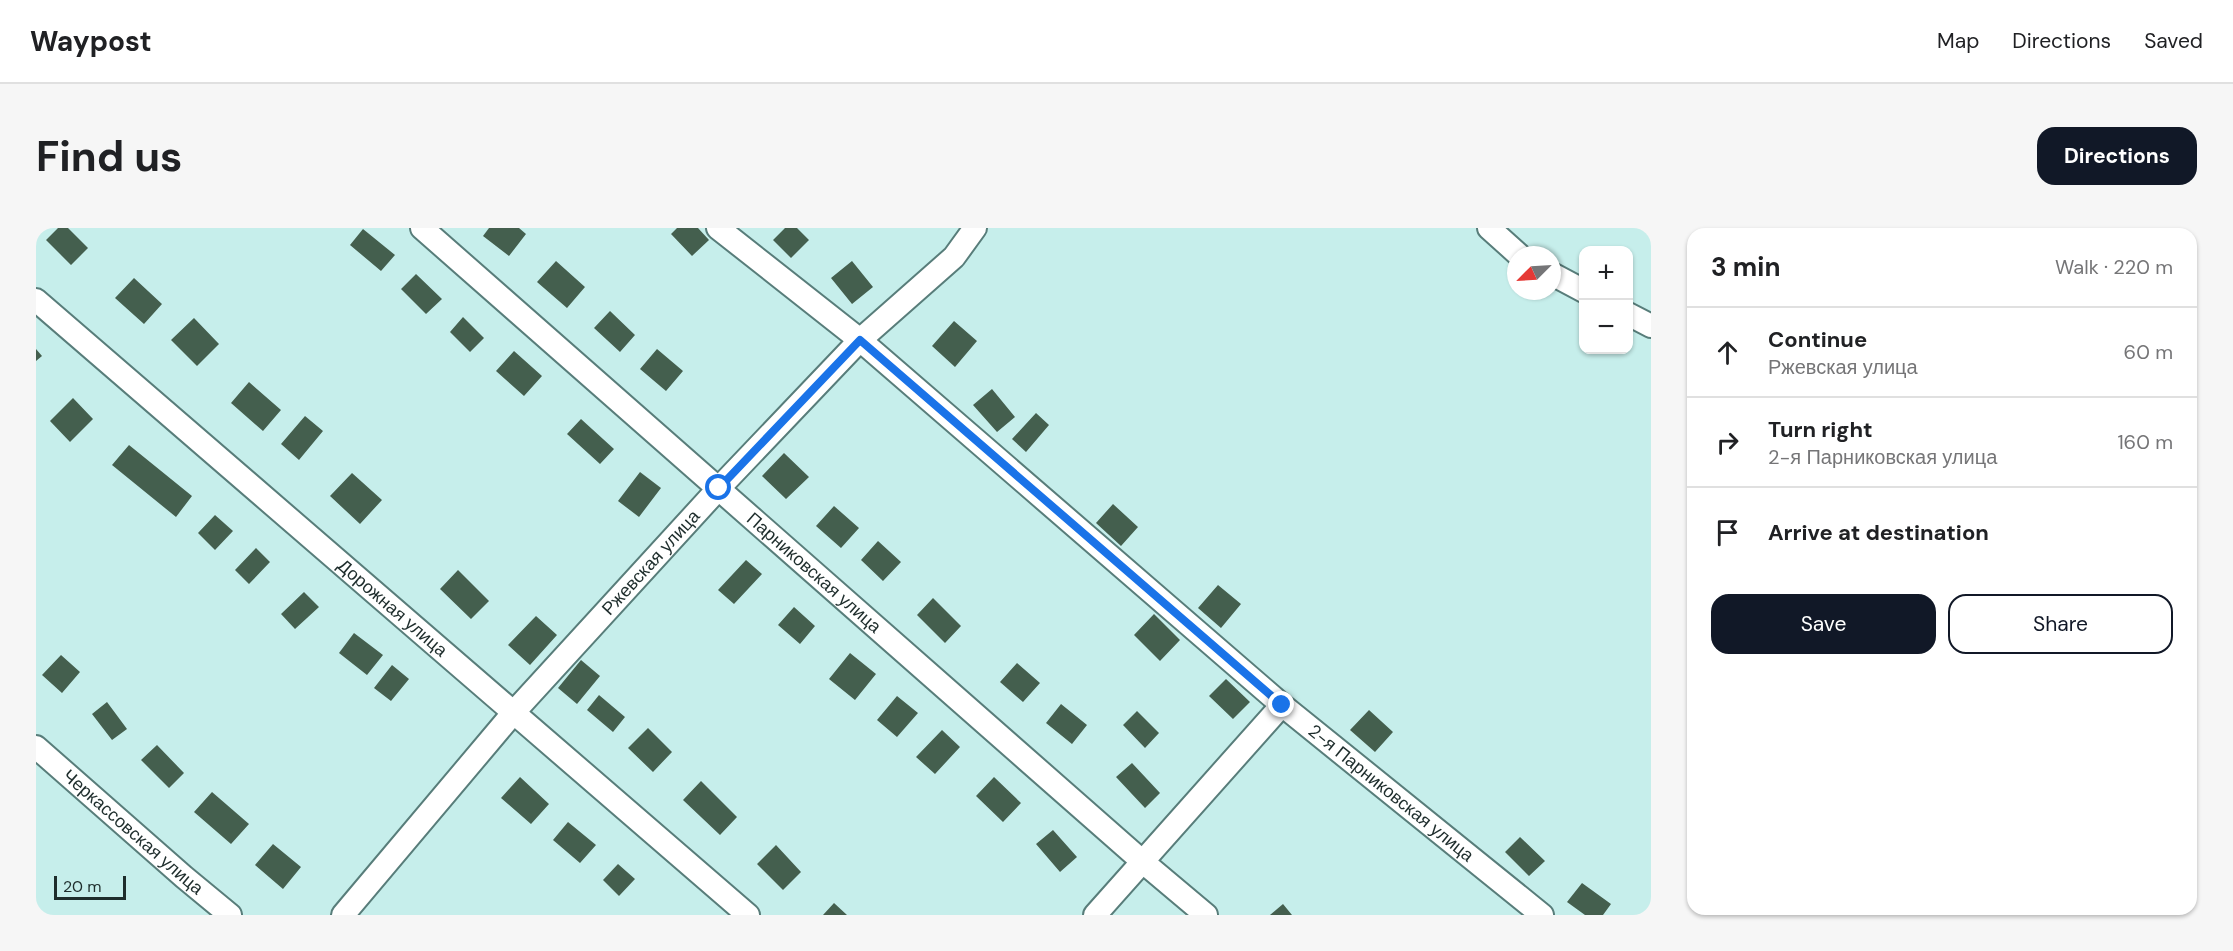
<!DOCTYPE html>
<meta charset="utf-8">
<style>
:root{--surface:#fff;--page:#f6f6f6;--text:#202124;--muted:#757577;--line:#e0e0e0;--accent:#111827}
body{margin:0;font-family:"DM Sans",sans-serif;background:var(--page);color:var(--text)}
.controls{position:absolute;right:18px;top:18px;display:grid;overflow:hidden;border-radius:12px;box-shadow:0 2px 4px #0004}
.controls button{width:54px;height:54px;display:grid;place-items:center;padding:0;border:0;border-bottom:2px solid var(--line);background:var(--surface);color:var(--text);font:30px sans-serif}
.compass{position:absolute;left:1471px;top:18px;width:54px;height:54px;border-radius:50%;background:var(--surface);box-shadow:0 2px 4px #0004;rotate:246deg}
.scale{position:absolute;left:18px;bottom:15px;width:72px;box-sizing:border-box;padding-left:6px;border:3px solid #1e2d2c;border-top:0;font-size:16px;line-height:21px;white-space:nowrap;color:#1e2d2c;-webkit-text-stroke:4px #c6eeeb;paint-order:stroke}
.stop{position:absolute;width:18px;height:18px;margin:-14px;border:4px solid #1a73e8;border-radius:50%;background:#fff}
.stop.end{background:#1a73e8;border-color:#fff;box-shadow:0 2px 6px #0008}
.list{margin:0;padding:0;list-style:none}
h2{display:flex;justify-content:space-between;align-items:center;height:78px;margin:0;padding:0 24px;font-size:26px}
h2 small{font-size:20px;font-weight:400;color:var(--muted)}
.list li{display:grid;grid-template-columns:39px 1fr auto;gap:18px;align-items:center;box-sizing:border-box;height:90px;padding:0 24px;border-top:2px solid var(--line)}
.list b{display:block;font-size:22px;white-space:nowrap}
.list p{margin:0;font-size:20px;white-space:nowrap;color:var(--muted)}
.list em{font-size:20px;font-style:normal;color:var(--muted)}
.actions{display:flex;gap:12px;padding:18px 24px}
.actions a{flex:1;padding:14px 0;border:2px solid var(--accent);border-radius:18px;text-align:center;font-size:21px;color:var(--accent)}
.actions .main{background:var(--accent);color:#fff}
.icon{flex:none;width:33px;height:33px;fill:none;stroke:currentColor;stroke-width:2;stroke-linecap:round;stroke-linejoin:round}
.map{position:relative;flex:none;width:1615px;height:687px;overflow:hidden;border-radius:18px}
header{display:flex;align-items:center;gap:36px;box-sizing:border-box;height:84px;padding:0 30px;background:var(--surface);border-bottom:2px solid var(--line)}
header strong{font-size:28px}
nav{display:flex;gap:33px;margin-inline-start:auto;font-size:21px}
.intro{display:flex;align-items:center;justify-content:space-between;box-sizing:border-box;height:144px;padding:0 36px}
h1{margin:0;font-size:42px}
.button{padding:15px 27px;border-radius:18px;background:var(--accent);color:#fff;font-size:21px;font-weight:700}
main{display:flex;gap:36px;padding:0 36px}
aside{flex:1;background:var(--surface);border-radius:18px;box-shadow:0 2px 4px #0004}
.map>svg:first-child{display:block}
.building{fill:#445f4e}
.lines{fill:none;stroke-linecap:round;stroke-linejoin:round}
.minor-casing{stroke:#587d7a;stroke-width:26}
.minor{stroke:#fff;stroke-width:22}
.route{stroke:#1a73e8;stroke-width:8}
.labels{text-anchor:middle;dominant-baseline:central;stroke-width:6;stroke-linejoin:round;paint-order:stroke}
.street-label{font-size:18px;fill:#1e2d2c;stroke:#c6eeeb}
</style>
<header>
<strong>Waypost</strong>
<nav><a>Map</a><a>Directions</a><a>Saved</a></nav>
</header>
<div class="intro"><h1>Find us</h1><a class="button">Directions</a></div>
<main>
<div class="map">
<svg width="1615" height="687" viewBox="0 0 1615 687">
<rect width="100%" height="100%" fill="#c6eeeb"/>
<!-- building -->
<path class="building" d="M22,0H32L52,20L35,37L10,12Z
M453,0H483L490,6L473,28L447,8Z
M641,0H662L673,12L656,28L635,6Z
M749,0H761L773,12L755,30L737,12Z
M327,1L359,27L345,43L314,17Z
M520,33L549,59L531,80L501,54Z
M816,33L837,59L816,76L795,50Z
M380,46L406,71L390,86L365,61Z
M98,50L126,76L108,96L79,70Z
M574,83L599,107L584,124L558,100Z
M427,89L448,110L434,124L414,104Z
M158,90L183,116L161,138L135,112Z
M918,93L941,113L919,139L896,118Z
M0,121L6,128L0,133Z
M621,121L647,143L630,163L604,141Z
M478,123L506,148L488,168L460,143Z
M213,154L245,182L227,203L195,175Z
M956,161L979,189L961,204L937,177Z
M37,170L57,191L34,214L14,193Z
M1000,185L1013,197L990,224L976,211Z
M269,188L287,203L263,232L245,216Z
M545,191L578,221L564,236L531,206Z
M93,217L156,268L140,289L76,237Z
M748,225L773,249L750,271L726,248Z
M604,244L625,260L603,289L582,273Z
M316,245L346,272L324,296L294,268Z
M1077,276L1102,299L1085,318L1060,295Z
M798,278L823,300L805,320L780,298Z
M179,287L197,303L179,322L162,305Z
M842,313L865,334L847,353L825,332Z
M220,320L234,334L213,356L199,342Z
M710,332L726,346L698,376L682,362Z
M422,342L453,373L435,391L404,361Z
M1182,357L1205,376L1185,400L1162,380Z
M268,364L283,379L259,401L245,386Z
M897,370L925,398L909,415L881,387Z
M758,379L779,398L764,416L742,397Z
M1118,386L1144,412L1124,433L1098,407Z
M500,388L521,407L494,437L472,417Z
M318,405L347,427L331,447L303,425Z
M814,425L840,446L819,472L793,451Z
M25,427L44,444L26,465L6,447Z
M545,432L564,448L541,476L522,460Z
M981,435L1004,455L987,474L964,454Z
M356,437L373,451L355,473L338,460Z
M1190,451L1214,474L1197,491L1173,468Z
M563,467L589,489L577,504L551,482Z
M861,468L882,485L861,509L841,492Z
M71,474L91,501L76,512L56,486Z
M1025,476L1051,497L1036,516L1010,495Z
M1333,482L1357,504L1339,524L1314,502Z
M1101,483L1123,505L1109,520L1087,497Z
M612,500L636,524L617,544L592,520Z
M906,502L924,519L899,546L880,529Z
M121,517L148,545L133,560L105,532Z
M1096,535L1124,565L1109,580L1080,549Z
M484,549L513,576L495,596L465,570Z
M958,549L985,575L967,594L940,568Z
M665,553L701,589L684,607L647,572Z
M176,564L213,596L195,616L158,584Z
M532,594L560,617L544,635L517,612Z
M1017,602L1041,629L1024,644L1000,616Z
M1484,609L1509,633L1493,648L1469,624Z
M237,616L265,639L247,661L219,637Z
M740,617L765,644L747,662L721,636Z
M582,636L599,651L583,668L567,652Z
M1546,655L1575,676L1567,687H1549L1531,674Z
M798,675L811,687H787Z
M1247,676L1256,687H1234Z"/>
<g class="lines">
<!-- minor casing -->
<g class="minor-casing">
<g id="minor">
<path id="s1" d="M386,0L1107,634L1170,687"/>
<path id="s2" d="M682,0L824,112L1246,477L1506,687"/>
<path d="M1453,0L1483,27"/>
<path d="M1516,46L1548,63"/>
<path id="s3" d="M0,72L712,687"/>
<path d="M1592,86L1615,98"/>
<path id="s4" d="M0,519L148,649L194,687"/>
<path id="s5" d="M307,687L478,484L683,260L824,112L918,29L939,0"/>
<path d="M1059,687L1246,477"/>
</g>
</g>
<!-- minor -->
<use href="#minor" class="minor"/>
</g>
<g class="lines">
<!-- route -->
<path class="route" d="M683,260L824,112L1246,477"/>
</g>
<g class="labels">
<!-- street labels -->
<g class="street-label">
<text stroke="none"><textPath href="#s5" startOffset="468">Ржевская улица</textPath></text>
<text stroke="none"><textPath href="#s1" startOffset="522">Парниковская улица</textPath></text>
<text stroke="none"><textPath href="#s3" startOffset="471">Дорожная улица</textPath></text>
<text stroke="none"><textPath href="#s2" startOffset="879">2-я Парниковская улица</textPath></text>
<text stroke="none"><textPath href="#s4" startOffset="129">Черкассовская улица</textPath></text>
</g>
</g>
</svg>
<div class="controls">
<button>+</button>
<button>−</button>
</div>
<svg class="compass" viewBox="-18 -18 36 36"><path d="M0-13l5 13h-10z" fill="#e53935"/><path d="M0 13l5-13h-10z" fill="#757577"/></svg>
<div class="scale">20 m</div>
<div class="stop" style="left:683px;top:260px"></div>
<div class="stop end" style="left:1246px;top:477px"></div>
</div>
<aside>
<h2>3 min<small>Walk · 220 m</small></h2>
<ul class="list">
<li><svg class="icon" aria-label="ahead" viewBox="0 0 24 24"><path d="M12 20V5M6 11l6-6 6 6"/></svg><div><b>Continue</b><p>Ржевская улица</p></div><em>60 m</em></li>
<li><svg class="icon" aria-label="right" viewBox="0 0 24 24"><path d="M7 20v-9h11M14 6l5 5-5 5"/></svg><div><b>Turn right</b><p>2-я Парниковская улица</p></div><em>160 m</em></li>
<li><svg class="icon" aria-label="arrive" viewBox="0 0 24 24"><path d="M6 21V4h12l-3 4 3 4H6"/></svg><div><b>Arrive at destination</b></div></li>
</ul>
<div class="actions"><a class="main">Save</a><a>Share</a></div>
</aside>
</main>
